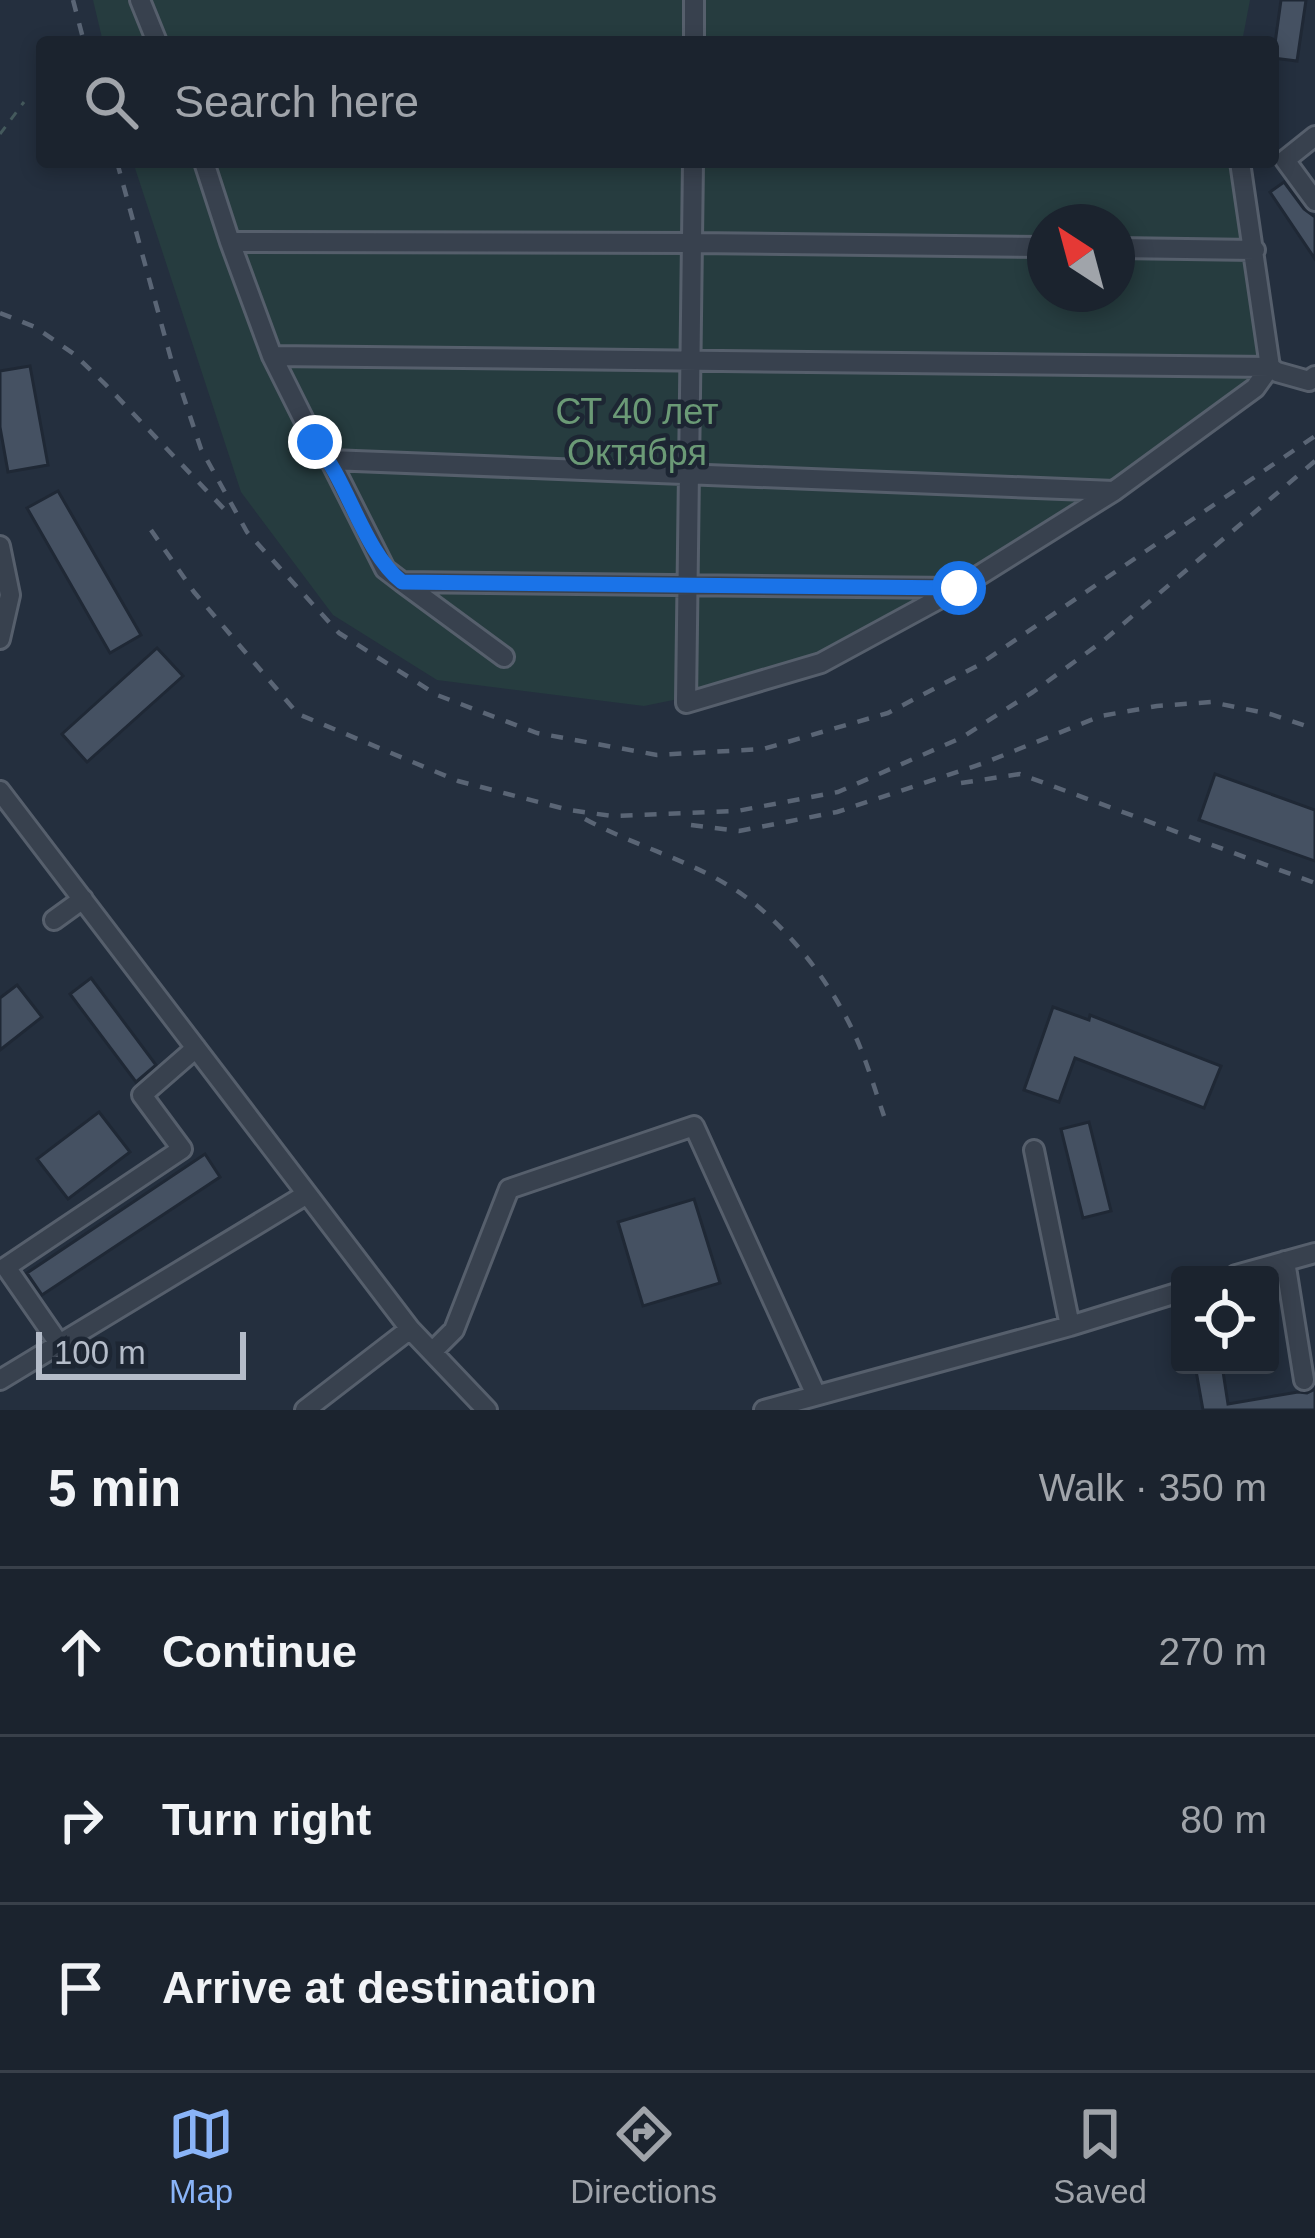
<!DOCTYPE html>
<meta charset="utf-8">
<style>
:root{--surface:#1b232e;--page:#282f3a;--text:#f1f3f6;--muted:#a0a4aa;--line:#39404a;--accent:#8ab4f8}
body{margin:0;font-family:Arial,sans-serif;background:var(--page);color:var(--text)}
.controls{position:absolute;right:36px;bottom:36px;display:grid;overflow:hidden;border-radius:12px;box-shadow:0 6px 18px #0003}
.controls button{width:108px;height:108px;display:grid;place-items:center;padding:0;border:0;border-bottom:3px solid var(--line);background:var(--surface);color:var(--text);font:60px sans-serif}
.compass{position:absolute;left:1027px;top:204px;width:108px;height:108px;border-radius:50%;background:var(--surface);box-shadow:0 6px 18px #0003;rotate:324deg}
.scale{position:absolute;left:36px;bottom:30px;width:210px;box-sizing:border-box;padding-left:12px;border:6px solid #b4bcc9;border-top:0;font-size:33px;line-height:42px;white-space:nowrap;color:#b4bcc9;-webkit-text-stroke:9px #1d2633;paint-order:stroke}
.stop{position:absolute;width:36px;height:36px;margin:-27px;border:9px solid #1a73e8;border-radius:50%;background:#fff}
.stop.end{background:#1a73e8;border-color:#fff;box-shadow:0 3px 12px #0008}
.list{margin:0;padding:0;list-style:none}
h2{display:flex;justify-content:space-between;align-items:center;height:156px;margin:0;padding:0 48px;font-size:51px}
h2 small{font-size:39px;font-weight:400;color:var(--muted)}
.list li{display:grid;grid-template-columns:78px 1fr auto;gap:36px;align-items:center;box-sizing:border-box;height:168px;padding:0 48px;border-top:3px solid var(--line)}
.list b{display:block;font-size:45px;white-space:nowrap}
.list em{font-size:39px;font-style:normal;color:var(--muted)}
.icon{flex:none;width:66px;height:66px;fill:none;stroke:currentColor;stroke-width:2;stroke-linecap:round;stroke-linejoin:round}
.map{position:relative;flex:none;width:1315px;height:1410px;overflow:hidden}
.search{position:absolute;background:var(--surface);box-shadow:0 6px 18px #0003;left:36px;right:36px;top:36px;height:132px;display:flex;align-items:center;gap:30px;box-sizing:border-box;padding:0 42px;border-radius:12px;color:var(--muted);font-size:45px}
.sheet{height:660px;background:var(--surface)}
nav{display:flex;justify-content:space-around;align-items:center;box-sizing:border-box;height:168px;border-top:3px solid var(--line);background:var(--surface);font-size:33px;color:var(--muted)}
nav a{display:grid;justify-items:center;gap:6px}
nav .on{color:var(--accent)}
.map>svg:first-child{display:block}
.green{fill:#263c3f;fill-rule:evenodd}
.building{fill:#455162;stroke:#1f2835;stroke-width:3}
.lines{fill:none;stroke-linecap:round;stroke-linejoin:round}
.minor-casing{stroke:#565f6c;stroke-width:24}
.path{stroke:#44595c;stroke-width:3;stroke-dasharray:9 9;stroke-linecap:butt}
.minor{stroke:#38414e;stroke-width:18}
.rail{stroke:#5a6575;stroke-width:4.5;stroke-dasharray:12 12;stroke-linecap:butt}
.route{stroke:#1a73e8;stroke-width:15}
.labels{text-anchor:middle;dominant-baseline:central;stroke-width:9;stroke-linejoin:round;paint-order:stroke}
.park-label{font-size:36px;fill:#6b9a76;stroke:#1d2633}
</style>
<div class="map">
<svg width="1315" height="1410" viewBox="0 0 1315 1410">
<rect width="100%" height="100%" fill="#242f3e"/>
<!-- green -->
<path class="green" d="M93,0H1250L1242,42H103Z
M133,162H1240L1280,379L967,590L820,670L644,706L437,680L333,615L241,492ZM1045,222H1117V294H1045Z"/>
<!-- building -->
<path class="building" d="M1281,0H1306L1297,61L1273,58Z
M1284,182L1304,209L1315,217V259L1270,192Z
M30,366L48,465L8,472L0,427V371Z
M58,491L141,635L110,653L27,508Z
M157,648L183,676L87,762L62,734Z
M1215,774L1315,810V861L1199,820Z
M91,978L156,1065L136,1082L70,994Z
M17,985L42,1017L0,1050V998Z
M1053,1007L1089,1020L1090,1015L1221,1066L1204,1108L1075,1058L1059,1102L1024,1090Z
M99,1112L130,1152L68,1199L37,1159Z
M1089,1122L1111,1211L1083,1218L1061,1129Z
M205,1154L220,1177L42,1295L27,1273Z
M694,1199L720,1283L643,1306L618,1222Z
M1195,1365H1222L1228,1404L1298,1392L1307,1393L1315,1389V1410H1203Z"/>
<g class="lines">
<!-- minor casing -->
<g class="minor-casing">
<path id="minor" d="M140,0L157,42
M694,42V0
M1315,136L1285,160L1315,201
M204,162L230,242L272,356L315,442L330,460L385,569L402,582L955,588
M693,162L686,703L821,663L959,588L1114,491L1255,388L1270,367L1240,162
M230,242L693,243L1045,247
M1117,248L1255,250
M272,356L1270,367L1277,372L1309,381L1315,376
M330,460L1114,491
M0,546L10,595L0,639
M402,582L504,657
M0,791L410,1329L487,1410
M54,920L83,899
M1034,1150L1070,1326
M1285,1261L1304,1380
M1236,1275L1315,1253
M60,1345L6,1267L182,1149L142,1095L196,1048
M432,1352L454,1330L509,1189L694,1126L816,1395
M0,1380L307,1194
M305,1410L410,1329
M764,1410L1070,1326L1180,1292"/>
</g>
<!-- path -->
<path class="path" d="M0,134L24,102"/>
<!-- minor -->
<use href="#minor" class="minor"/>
<!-- rail -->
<path class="rail" d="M73,0L84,42
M117,162L171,359L201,449L247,532L339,633L437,695L537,733L657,755L763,749L888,713L977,666L1315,436
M0,313L35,327L74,354L105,384L226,511
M151,530L194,592L298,714L458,781L569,810L612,816L737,811L838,792L961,738L1033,692L1103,641L1315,461
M961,783L1020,774L1315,883
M585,819C636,847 695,861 743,895C791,929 838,992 860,1047C869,1069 876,1093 884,1116
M691,825L739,831L837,812L984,763L1101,716L1157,706L1211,702L1270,714L1315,729"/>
</g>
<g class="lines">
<!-- route -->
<path class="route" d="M315,442C349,483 363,551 402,582L959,588"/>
</g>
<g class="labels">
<!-- park labels -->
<g class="park-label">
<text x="637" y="411">СТ 40 лет<tspan x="637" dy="41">Октября</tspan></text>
</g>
</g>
</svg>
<div class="controls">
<button><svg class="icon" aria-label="locate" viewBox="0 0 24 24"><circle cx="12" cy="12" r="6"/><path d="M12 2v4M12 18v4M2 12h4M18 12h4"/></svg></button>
</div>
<svg class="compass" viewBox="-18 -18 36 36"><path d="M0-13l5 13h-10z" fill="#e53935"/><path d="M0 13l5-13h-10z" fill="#a0a4aa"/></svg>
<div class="scale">100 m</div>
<div class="stop" style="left:959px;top:588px"></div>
<div class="stop end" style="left:315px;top:442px"></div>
<div class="search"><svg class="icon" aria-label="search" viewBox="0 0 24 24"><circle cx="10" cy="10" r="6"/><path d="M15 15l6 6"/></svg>Search here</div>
</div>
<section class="sheet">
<h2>5 min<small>Walk · 350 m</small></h2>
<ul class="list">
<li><svg class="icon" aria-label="ahead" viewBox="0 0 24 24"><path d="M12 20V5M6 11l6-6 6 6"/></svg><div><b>Continue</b></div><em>270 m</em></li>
<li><svg class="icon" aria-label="right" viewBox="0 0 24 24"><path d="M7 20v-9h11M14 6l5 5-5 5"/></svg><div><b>Turn right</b></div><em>80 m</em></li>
<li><svg class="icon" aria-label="arrive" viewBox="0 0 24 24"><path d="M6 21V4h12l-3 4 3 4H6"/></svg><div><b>Arrive at destination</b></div></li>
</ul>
</section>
<nav>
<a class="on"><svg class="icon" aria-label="map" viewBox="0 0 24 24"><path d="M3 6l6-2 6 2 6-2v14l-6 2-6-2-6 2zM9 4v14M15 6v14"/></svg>Map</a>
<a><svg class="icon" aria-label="directions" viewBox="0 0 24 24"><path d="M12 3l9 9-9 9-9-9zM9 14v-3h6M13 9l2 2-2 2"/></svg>Directions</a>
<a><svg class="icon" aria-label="saved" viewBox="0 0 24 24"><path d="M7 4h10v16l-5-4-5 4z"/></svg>Saved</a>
</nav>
